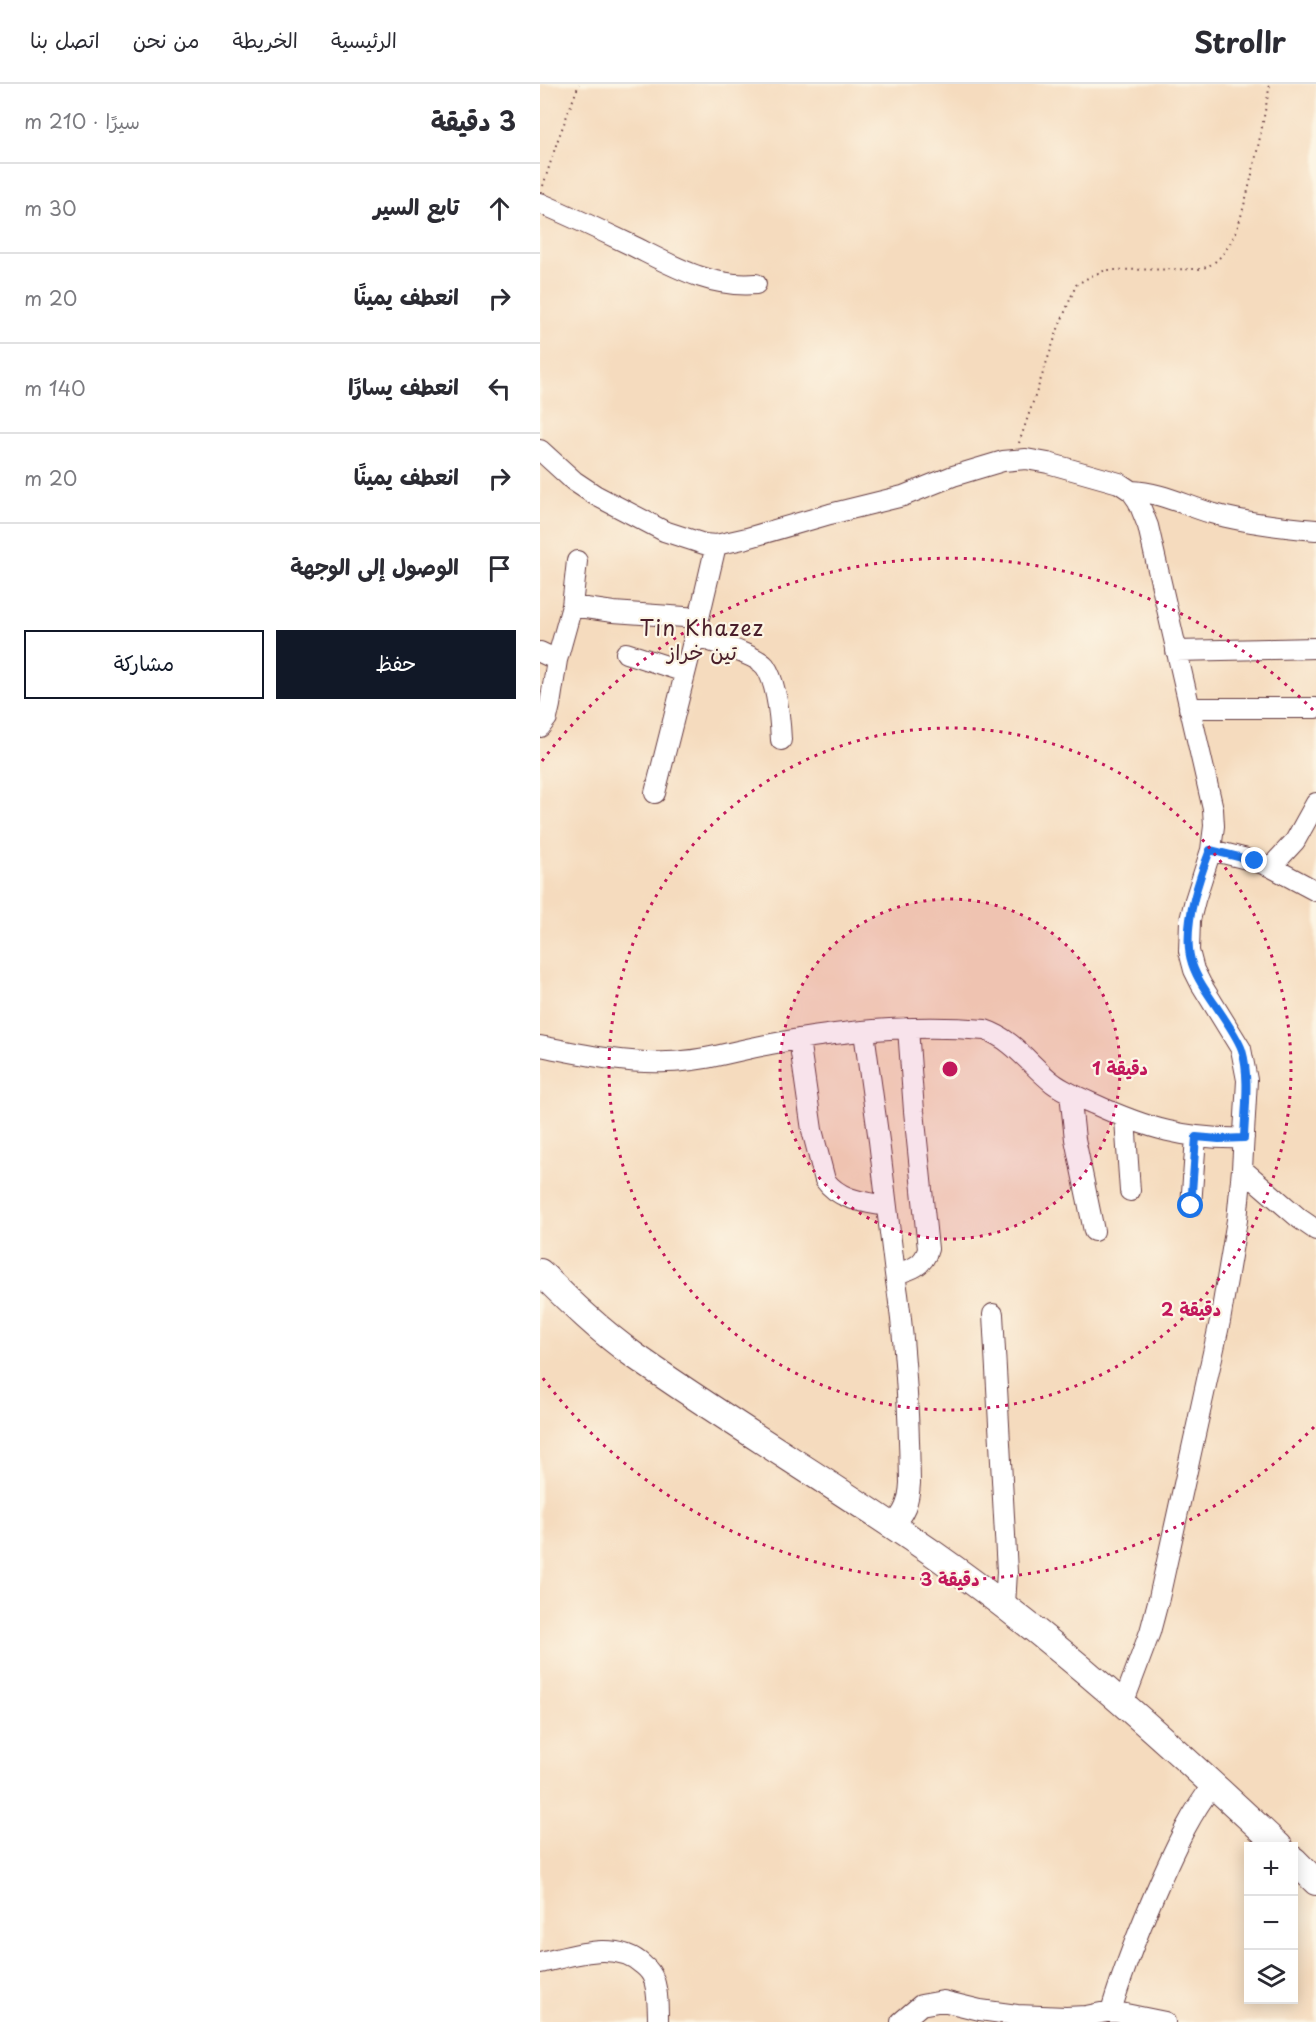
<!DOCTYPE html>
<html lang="ar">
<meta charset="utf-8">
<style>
:root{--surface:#fff;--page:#f2f2f3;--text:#2b2b33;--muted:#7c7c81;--line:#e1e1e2;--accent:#111827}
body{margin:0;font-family:"Playpen Sans","Playpen Sans Arabic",sans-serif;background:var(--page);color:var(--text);direction:rtl}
.controls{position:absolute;right:18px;bottom:18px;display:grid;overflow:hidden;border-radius:0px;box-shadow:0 3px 15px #0003}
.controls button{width:54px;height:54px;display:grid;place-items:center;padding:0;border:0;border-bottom:2px solid var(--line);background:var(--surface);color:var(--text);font:30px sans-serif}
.stop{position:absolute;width:18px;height:18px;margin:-14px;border:4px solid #1a73e8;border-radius:50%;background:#fff}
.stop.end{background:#1a73e8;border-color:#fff;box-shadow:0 2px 6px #0008}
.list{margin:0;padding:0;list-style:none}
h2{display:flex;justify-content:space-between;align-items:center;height:78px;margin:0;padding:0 24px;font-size:26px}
h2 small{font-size:20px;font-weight:400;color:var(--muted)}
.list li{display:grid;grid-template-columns:39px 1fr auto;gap:18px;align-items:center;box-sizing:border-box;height:90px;padding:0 24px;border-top:2px solid var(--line)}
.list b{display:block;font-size:22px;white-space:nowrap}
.list em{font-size:20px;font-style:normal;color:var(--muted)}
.actions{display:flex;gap:12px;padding:18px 24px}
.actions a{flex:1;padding:14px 0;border:2px solid var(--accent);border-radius:0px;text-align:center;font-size:21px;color:var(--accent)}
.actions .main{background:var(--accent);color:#fff}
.icon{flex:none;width:33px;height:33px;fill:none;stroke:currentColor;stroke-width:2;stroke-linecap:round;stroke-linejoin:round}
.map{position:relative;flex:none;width:776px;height:1938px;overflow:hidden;direction:ltr}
header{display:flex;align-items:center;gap:36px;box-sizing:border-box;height:84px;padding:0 30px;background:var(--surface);border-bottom:2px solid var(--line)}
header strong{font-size:28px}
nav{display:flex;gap:33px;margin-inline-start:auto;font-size:21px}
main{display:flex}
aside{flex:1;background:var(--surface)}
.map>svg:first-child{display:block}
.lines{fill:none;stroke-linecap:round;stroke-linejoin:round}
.minor-casing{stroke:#643b41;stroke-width:22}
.major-casing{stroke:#643b41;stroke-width:28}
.path{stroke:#643b41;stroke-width:2;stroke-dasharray:1.5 4.5;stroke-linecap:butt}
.minor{stroke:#fff;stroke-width:20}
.major{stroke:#fff;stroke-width:26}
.route{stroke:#1a73e8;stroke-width:8}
.ring{fill:none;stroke:#c2185b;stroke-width:3;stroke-dasharray:3 6}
.labels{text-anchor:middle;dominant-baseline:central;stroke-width:4.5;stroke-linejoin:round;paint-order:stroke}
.quarter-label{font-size:21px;letter-spacing:1.5px;fill:#4a1f2b;stroke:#fcf5e5}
.centre{fill:#c2185b;stroke:#fcf5e5;stroke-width:3}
.ring-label{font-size:18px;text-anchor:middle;font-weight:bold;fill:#c2185b;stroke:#fcf5e5;stroke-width:4.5;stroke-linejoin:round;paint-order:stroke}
</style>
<header>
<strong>Strollr</strong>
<nav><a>الرئيسية</a><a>الخريطة</a><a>من نحن</a><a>اتصل بنا</a></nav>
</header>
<main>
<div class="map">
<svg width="776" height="1938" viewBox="0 0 776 1938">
<rect width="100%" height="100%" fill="#fcf5e5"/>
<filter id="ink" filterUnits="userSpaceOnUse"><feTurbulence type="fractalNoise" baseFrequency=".0167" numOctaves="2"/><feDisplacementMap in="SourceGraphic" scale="12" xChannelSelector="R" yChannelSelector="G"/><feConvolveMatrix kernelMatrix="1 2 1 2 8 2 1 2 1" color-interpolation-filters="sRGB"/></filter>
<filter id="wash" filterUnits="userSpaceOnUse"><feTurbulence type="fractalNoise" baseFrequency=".008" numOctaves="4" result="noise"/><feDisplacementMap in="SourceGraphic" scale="24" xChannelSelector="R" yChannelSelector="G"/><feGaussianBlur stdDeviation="1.35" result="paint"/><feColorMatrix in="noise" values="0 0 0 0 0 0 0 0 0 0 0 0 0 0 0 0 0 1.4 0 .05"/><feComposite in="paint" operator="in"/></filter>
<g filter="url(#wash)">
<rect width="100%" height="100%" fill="#f5dbbe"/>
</g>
<g filter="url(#ink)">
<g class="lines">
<!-- minor casing -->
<g class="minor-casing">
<path id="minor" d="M0,119C30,132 60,146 89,160C130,180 168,204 216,200
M0,366L34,397L55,411L124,447L164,460L176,461L207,454L290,430L363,412L413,392L463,377L486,375L508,379L579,399L591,407L598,417L608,442L673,725L674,742L671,766L655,816L650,836L649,867L654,886L661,900L701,965L707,996L702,1085L697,1136L680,1237L619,1514L610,1548L583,1620
M591,407C620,408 644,421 671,429C705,439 741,443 776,446
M32,522L73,528L159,534L176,461
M155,552C171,558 215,570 225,582C237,599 240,635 241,656
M636,567L776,564
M0,568L17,576
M86,569L145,588
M649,624H776
M0,643L7,634L10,621L17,576L32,522L37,477
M115,709L159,534
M671,766L715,777L731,783L776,807
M731,783L755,757L776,719
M324,948L339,1057L355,1190C370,1186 384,1182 388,1165L374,1027L368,944
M259,955L272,1046L285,1096C299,1116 324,1118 346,1122
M0,962C41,970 85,980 127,978C162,978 196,966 231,960C300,947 374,940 445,946C473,955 490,981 513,999C525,1008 540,1014 554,1020C606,1044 647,1056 704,1054
M530,1009L535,1055L554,1147
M585,1035L590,1107
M702,1085L760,1135L776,1146
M651,1122L656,1053
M453,1230L467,1488L465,1521
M351,1442C365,1430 369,1417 370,1399C369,1329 366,1259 355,1190
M0,1879C32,1872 76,1855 103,1881C108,1885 112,1890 114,1896C118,1909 118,1924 118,1938
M571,1927C585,1880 602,1838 622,1793C637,1760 651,1729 673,1701
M361,1938L381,1921L403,1917L440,1926L477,1931L526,1933L546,1932L571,1927L625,1938"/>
</g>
<!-- major casing -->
<g class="major-casing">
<path id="major" d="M0,1188C30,1218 61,1248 95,1272C193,1341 296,1402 394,1470C518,1557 629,1659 739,1762
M754,1776L776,1798"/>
</g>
<!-- path -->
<path class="path" d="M3,102L17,58L39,0
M479,359L518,245L536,201L551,192L566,186L660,185C676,181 685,169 693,154C699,142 702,128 706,114C716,77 723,38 730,0"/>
<!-- minor -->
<use href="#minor" class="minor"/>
<!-- major -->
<use href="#major" class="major"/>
</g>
</g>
<g class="lines" filter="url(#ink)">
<!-- route -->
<path class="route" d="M651,1122L656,1053L679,1055L704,1054C705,1025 710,994 702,966C696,949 676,923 666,907C658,895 650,880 649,865C646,832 659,795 670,766L715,777"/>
</g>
<!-- distance rings -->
<circle cx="410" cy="985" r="170" fill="#c2185b" fill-opacity=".12"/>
<g class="ring">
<circle cx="410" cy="985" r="170"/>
<circle cx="410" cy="985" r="341"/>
<path d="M774 1343A511 511 0 0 1 2 1293M2 677A511 511 0 0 1 774 627"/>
</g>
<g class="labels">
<!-- quarter labels -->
<g class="quarter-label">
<text x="162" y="543">Tin Khazez<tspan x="162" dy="24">تين خراز</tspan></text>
</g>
</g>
<circle cx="410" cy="985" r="9" class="centre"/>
<g class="ring-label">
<text x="580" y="991">1 دقيقة</text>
<text x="651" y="1232">2 دقيقة</text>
<text x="410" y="1502">3 دقيقة</text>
</g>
</svg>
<div class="controls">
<button>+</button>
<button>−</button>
<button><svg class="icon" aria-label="layers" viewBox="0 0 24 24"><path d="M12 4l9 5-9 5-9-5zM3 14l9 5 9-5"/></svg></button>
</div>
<div class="stop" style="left:651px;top:1122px"></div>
<div class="stop end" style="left:715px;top:777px"></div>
</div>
<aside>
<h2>3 دقيقة<small>سيرًا · 210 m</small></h2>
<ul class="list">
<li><svg class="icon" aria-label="ahead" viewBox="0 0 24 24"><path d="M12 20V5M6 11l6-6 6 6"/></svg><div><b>تابع السير</b></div><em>30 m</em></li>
<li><svg class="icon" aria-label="right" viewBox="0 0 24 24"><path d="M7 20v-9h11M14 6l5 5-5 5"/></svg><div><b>انعطف يمينًا</b></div><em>20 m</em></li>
<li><svg class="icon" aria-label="left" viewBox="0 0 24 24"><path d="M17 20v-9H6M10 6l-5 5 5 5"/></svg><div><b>انعطف يسارًا</b></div><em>140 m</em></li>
<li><svg class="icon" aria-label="right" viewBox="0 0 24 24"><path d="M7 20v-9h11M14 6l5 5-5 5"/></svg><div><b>انعطف يمينًا</b></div><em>20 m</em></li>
<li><svg class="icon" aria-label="arrive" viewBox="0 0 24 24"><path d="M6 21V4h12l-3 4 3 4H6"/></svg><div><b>الوصول إلى الوجهة</b></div></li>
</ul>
<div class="actions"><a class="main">حفظ</a><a>مشاركة</a></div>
</aside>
</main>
